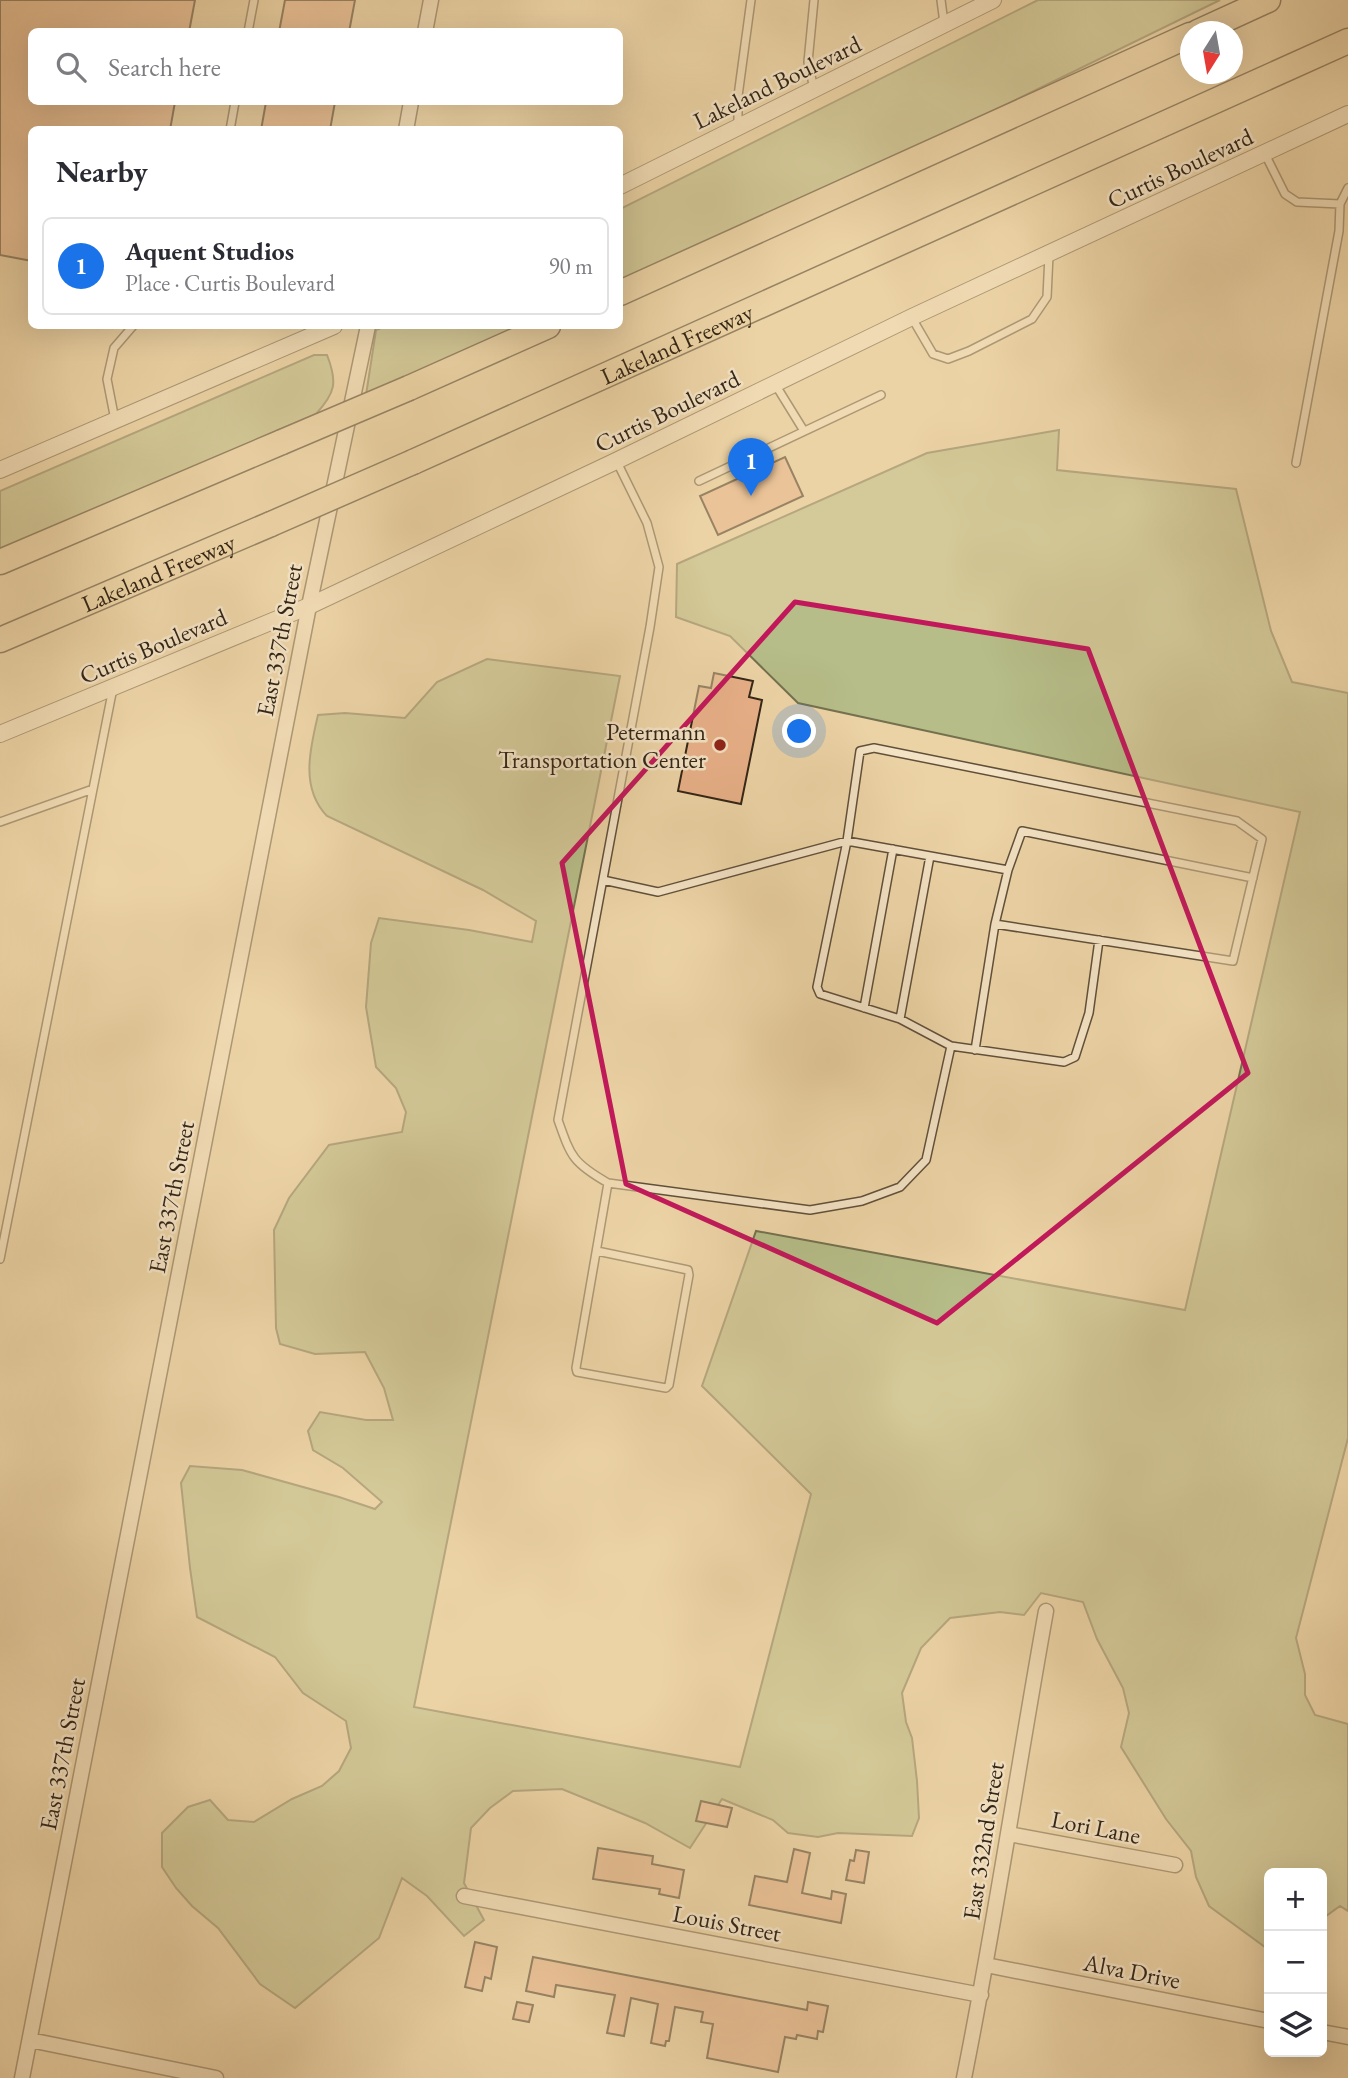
<!DOCTYPE html>
<meta charset="utf-8">
<style>
:root{--surface:#fff;--page:#f7f7f7;--text:#2b2b33;--muted:#7c7c81;--line:#e1e1e2;--accent:#1a73e8}
body{margin:0;font-family:"EB Garamond",serif;background:var(--page);color:var(--text)}
.controls{position:absolute;right:21px;bottom:21px;display:grid;overflow:hidden;border-radius:10px;box-shadow:0 7px 28px #0002}
.controls button{width:63px;height:63px;display:grid;place-items:center;padding:0;border:0;border-bottom:2px solid var(--line);background:var(--surface);color:var(--text);font:35px sans-serif}
.compass{position:absolute;left:1180px;top:21px;width:63px;height:63px;border-radius:50%;background:var(--surface);box-shadow:0 7px 28px #0002;rotate:191deg}
.you{position:absolute;left:800px;top:732px;width:24px;height:24px;margin:-18px;border:5px solid #fff;border-radius:50%;background:#1a73e8;box-shadow:0 0 0 10px #1a73e833}
.badge{display:grid;place-items:center;width:46px;height:46px;border-radius:50%;background:var(--accent);color:#fff;font-size:23px;font-weight:700}
.pin{position:absolute;translate:-50% -58px;filter:drop-shadow(0 2px 4px #0008)}
.pin::after{content:'';position:absolute;top:37px;width:24px;height:21px;background:inherit;clip-path:polygon(0 0,100% 0,50% 100%)}
.list{margin:0;padding:0;list-style:none}
h2{display:flex;justify-content:space-between;align-items:center;height:91px;margin:0;padding:0 28px;font-size:30px}
h2 small{font-size:23px;font-weight:400;color:var(--muted)}
.list li{display:grid;grid-template-columns:46px 1fr auto;gap:21px;align-items:center;box-sizing:border-box;height:98px;margin:0 14px 14px;padding:0 14px;border:2px solid var(--line);border-radius:10px}
.list b{display:block;font-size:26px;white-space:nowrap}
.list p{margin:0;font-size:23px;white-space:nowrap;color:var(--muted)}
.list em{font-size:23px;font-style:normal;color:var(--muted)}
.icon{flex:none;width:38px;height:38px;fill:none;stroke:currentColor;stroke-width:2;stroke-linecap:round;stroke-linejoin:round}
.map{position:relative;flex:none;width:1348px;height:2078px;overflow:hidden}
.search{position:absolute;background:var(--surface);box-shadow:0 7px 28px #0002;left:28px;top:28px;width:595px;height:77px;display:flex;align-items:center;gap:18px;box-sizing:border-box;padding:0 24px;border-radius:10px;color:var(--muted);font-size:26px}
.panel{position:absolute;background:var(--surface);box-shadow:0 7px 28px #0002;left:28px;top:126px;width:595px;height:203px;border-radius:10px}
.map>svg:first-child{display:block}
.green{fill:#b6bd88;stroke:#74714f;stroke-width:2}
.building{fill:#e8b088;stroke:#322516;stroke-width:2}
.lines{fill:none;stroke-linecap:round;stroke-linejoin:round}
.service-casing{stroke:#60503a;stroke-width:10}
.minor-casing{stroke:#60503a;stroke-width:17}
.tertiary-casing{stroke:#60503a;stroke-width:18}
.motorway-casing{stroke:#322516;stroke-width:27}
.service{stroke:#f3e2c4;stroke-width:7}
.minor{stroke:#f3e2c4;stroke-width:14}
.tertiary{stroke:#f3e2c4;stroke-width:16}
.motorway{stroke:#ecd3a5;stroke-width:24}
.motorway-bridge-casing{stroke:#322516;stroke-width:27;stroke-linecap:butt}
.motorway-bridge{stroke:#ecd3a5;stroke-width:24}
.marked{fill:none;stroke:#c2185b;stroke-width:5;stroke-linejoin:round}
.poi-dot{fill:#8f2418;stroke:#f3e2c4;stroke-width:2.5}
.labels{text-anchor:middle;dominant-baseline:central;stroke-width:5;stroke-linejoin:round;paint-order:stroke}
.street-label{font-size:24px;fill:#322516;stroke:#f3e2c4}
.poi-label{font-size:24px;fill:#322516;stroke:#f3e2c4;text-anchor:end}
</style>
<div class="map">
<svg width="1348" height="2078" viewBox="0 0 1348 2078">
<rect width="100%" height="100%" fill="#ecd3a5"/>
<filter id="stains"><feTurbulence type="fractalNoise" baseFrequency=".00286" numOctaves="4"/><feColorMatrix values="0 0 0 0 .2 0 0 0 0 .09 0 0 0 0 .02 0 0 0 .5 -.17"/></filter>
<radialGradient id="worn" r=".72"><stop offset=".6" stop-color="#630" stop-opacity="0"/><stop offset="1" stop-color="#630" stop-opacity=".3"/></radialGradient>
<!-- green -->
<path class="green" d="M1038,0H1220L952,131L620,281V209Z
M386,326H520L366,395L376,330Z
M314,355H327C338,383 335,393 316,414L0,551V491Z
M1059,430L1057,470L1236,489L1271,631L1292,682L1348,693V1438L1296,1638L1305,1674V1695L1315,1715L1348,1724V1911L1340,1906L1322,1919V1873H1269V1950L1209,1906L1196,1877L1191,1851L1166,1819L1121,1747L1129,1713L1123,1688L1097,1639L1083,1602L1041,1593L1024,1615L1000,1612L950,1618L921,1648L902,1693L906,1722L912,1738L917,1781L919,1818L912,1836L838,1833L818,1837L788,1833L773,1820L722,1799L690,1848L645,1823L562,1789L513,1791L490,1808L471,1828L464,1883L484,1920L464,1936L427,1896L402,1878L379,1938L295,2008L260,1984L218,1928L192,1906L176,1888L162,1867V1833L188,1807L210,1800L228,1820L254,1822L292,1799L322,1786L339,1771L351,1748L346,1721L303,1693L275,1657L197,1617L190,1568L181,1483L190,1466L242,1470L339,1497L375,1509L382,1502L343,1468L313,1450L308,1431L320,1412L366,1420H393L384,1388L365,1352L315,1354L280,1344L276,1328L274,1230L289,1198L329,1145L402,1132L406,1112L396,1088L376,1067L366,1007L371,943L379,918L469,930L532,942L536,921L483,890L327,816C300,788 310,749 318,715L345,713L405,718L437,682L487,659L620,676L414,1707L740,1767L811,1494L702,1386L756,1231L1185,1310L1300,812L798,703L730,636L676,617L677,564L927,453Z"/>
<!-- building -->
<path class="building" d="M0,0H195L189,32H32V102H175L170,130H32V261L0,255Z
M285,0H355L349,32H279Z
M266,102H335L330,130H261Z
M785,457L803,496L718,535L700,496Z
M714,673L753,681L749,697L762,700L741,804L678,791L699,686L711,688Z
M701,1801L732,1808L727,1827L696,1821Z
M598,1848L653,1856L652,1864L684,1870L679,1898L659,1894L660,1889L593,1879Z
M794,1849L810,1853L802,1893L831,1899L832,1891L846,1894L841,1923L749,1905L755,1876L787,1882Z
M856,1850L869,1852L864,1883L846,1880L850,1860L854,1861Z
M475,1942L497,1947L491,1979L485,1977L482,1991L465,1987Z
M533,1957L807,2010L808,2002L828,2006L823,2032L818,2031L817,2039L797,2035L796,2039L785,2037L778,2072L707,2058L713,2024L701,2022L703,2012L675,2007L669,2041H666L665,2046L651,2043L658,2004L631,1998L624,2036L607,2033L615,1995L556,1985L554,1997L526,1991Z
M517,2002L533,2005L529,2022L513,2019Z"/>
<g class="lines">
<!-- service casing -->
<g class="service-casing">
<path id="service" d="M941,0L944,23
M248,32L254,0
M814,89L808,62L814,0
M738,126V96L751,0
M230,130L235,102
M1265,154L1285,194L1297,202L1340,204L1348,188
M912,318L933,354L948,359L969,351L1032,319L1047,297L1049,255
M775,384L804,431
M115,420L107,379L114,348L133,326
M617,462L647,523L659,567L650,627L558,1120C571,1157 573,1163 608,1183L810,1210L862,1201L900,1187L926,1160L951,1046
M1296,463L1339,231L1340,204
M699,481L881,395
M0,822L93,789
M930,856L900,1019L951,1046L1064,1062L1075,1057L1089,1013L1099,940
M1008,870L1022,831L1253,878
M603,880L658,892L847,841L1008,870L995,924L1233,961L1262,839L1237,821L874,748L860,751L847,841L817,987L820,994L900,1019
M864,1008L893,849
M975,1050L995,924
M597,1251L688,1270L689,1275L669,1385L666,1388L577,1372L576,1368L608,1183
M0,1259L113,688"/>
</g>
<!-- minor casing -->
<g class="minor-casing">
<path id="minor" d="M425,32L431,0
M406,130L411,102
M1009,1834L1175,1865
M464,1896L981,1995
M986,1965L1269,2021
M1322,2032L1348,2037
M30,2040L216,2078
M22,2078L309,606L368,326
M964,2078C995,1923 1018,1767 1046,1611"/>
</g>
<!-- tertiary casing -->
<g class="tertiary-casing">
<path id="tertiary" d="M620,186L993,0
M0,470L334,326
M0,734L309,606L616,461L912,317L1348,114"/>
</g>
<!-- motorway casing -->
<g class="motorway-casing">
<g id="motorway">
<path d="M1198,32L1268,0"/>
<path d="M620,293L1190,35"/>
<path d="M409,388L548,326"/>
<path id="s1" d="M413,462L1348,41"/>
<path d="M0,562L282,442"/>
<path id="s2" d="M0,640L271,524"/>
</g>
</g>
<!-- service -->
<use href="#service" class="service"/>
<!-- minor -->
<use href="#minor" class="minor"/>
<!-- tertiary -->
<use href="#tertiary" class="tertiary"/>
<!-- motorway -->
<use href="#motorway" class="motorway"/>
<!-- motorway-bridge casing -->
<g class="motorway-bridge-casing">
<path id="motorway-bridge" d="M282,442L409,388
M271,524L413,462"/>
</g>
<!-- motorway-bridge -->
<use href="#motorway-bridge" class="motorway-bridge"/>
</g>
<!-- marked area -->
<path d="M0 0H1348V2078H0ZM795,602L1088,649L1248,1073L937,1323L626,1184L562,863Z" fill="#ecd3a5" fill-opacity=".55" fill-rule="evenodd"/>
<path class="marked" d="M795,602L1088,649L1248,1073L937,1323L626,1184L562,863Z"/>
<!-- markers -->
<circle class="poi-dot" cx="720" cy="745" r="7"/>
<g class="labels">
<!-- street labels -->
<g class="street-label">
<text transform="translate(777 82) rotate(-26)">Lakeland Boulevard</text>
<text transform="translate(1180 168) rotate(-25)">Curtis Boulevard</text>
<text stroke="none"><textPath href="#s1" startOffset="289">Lakeland Freeway</textPath></text>
<text transform="translate(667 411) rotate(-26)">Curtis Boulevard</text>
<text stroke="none"><textPath href="#s2" startOffset="172">Lakeland Freeway</textPath></text>
<text transform="translate(279 640) rotate(-79)">East 337th Street</text>
<text transform="translate(153 646) rotate(-23)">Curtis Boulevard</text>
<text transform="translate(171 1197) rotate(-79)">East 337th Street</text>
<text transform="translate(62 1754) rotate(-79)">East 337th Street</text>
<text transform="translate(1096 1827) rotate(11)">Lori Lane</text>
<text transform="translate(983 1841) rotate(-81)">East 332nd Street</text>
<text transform="translate(727 1923) rotate(11)">Louis Street</text>
<text transform="translate(1132 1971) rotate(11)">Alva Drive</text>
</g>
<!-- poi labels -->
<g class="poi-label">
<text x="706" y="731">Petermann<tspan x="706" dy="28">Transportation Center</tspan></text>
</g>
</g>
<rect width="100%" height="100%" filter="url(#stains)"/>
<rect width="100%" height="100%" fill="url(#worn)"/>
</svg>
<div class="controls">
<button>+</button>
<button>−</button>
<button><svg class="icon" aria-label="layers" viewBox="0 0 24 24"><path d="M12 4l9 5-9 5-9-5zM3 14l9 5 9-5"/></svg></button>
</div>
<svg class="compass" viewBox="-18 -18 36 36"><path d="M0-13l5 13h-10z" fill="#e53935"/><path d="M0 13l5-13h-10z" fill="#7c7c81"/></svg>
<div class="you"></div>
<div class="pin badge" style="left:751px;top:496px">1</div>
<div class="search"><svg class="icon" aria-label="search" viewBox="0 0 24 24"><circle cx="10" cy="10" r="6"/><path d="M15 15l6 6"/></svg>Search here</div>
<section class="panel">
<h2>Nearby<small></small></h2>
<ul class="list">
<li><span class="badge">1</span><div><b>Aquent Studios</b><p>Place · Curtis Boulevard</p></div><em>90 m</em></li>
</ul>
</section>
</div>
